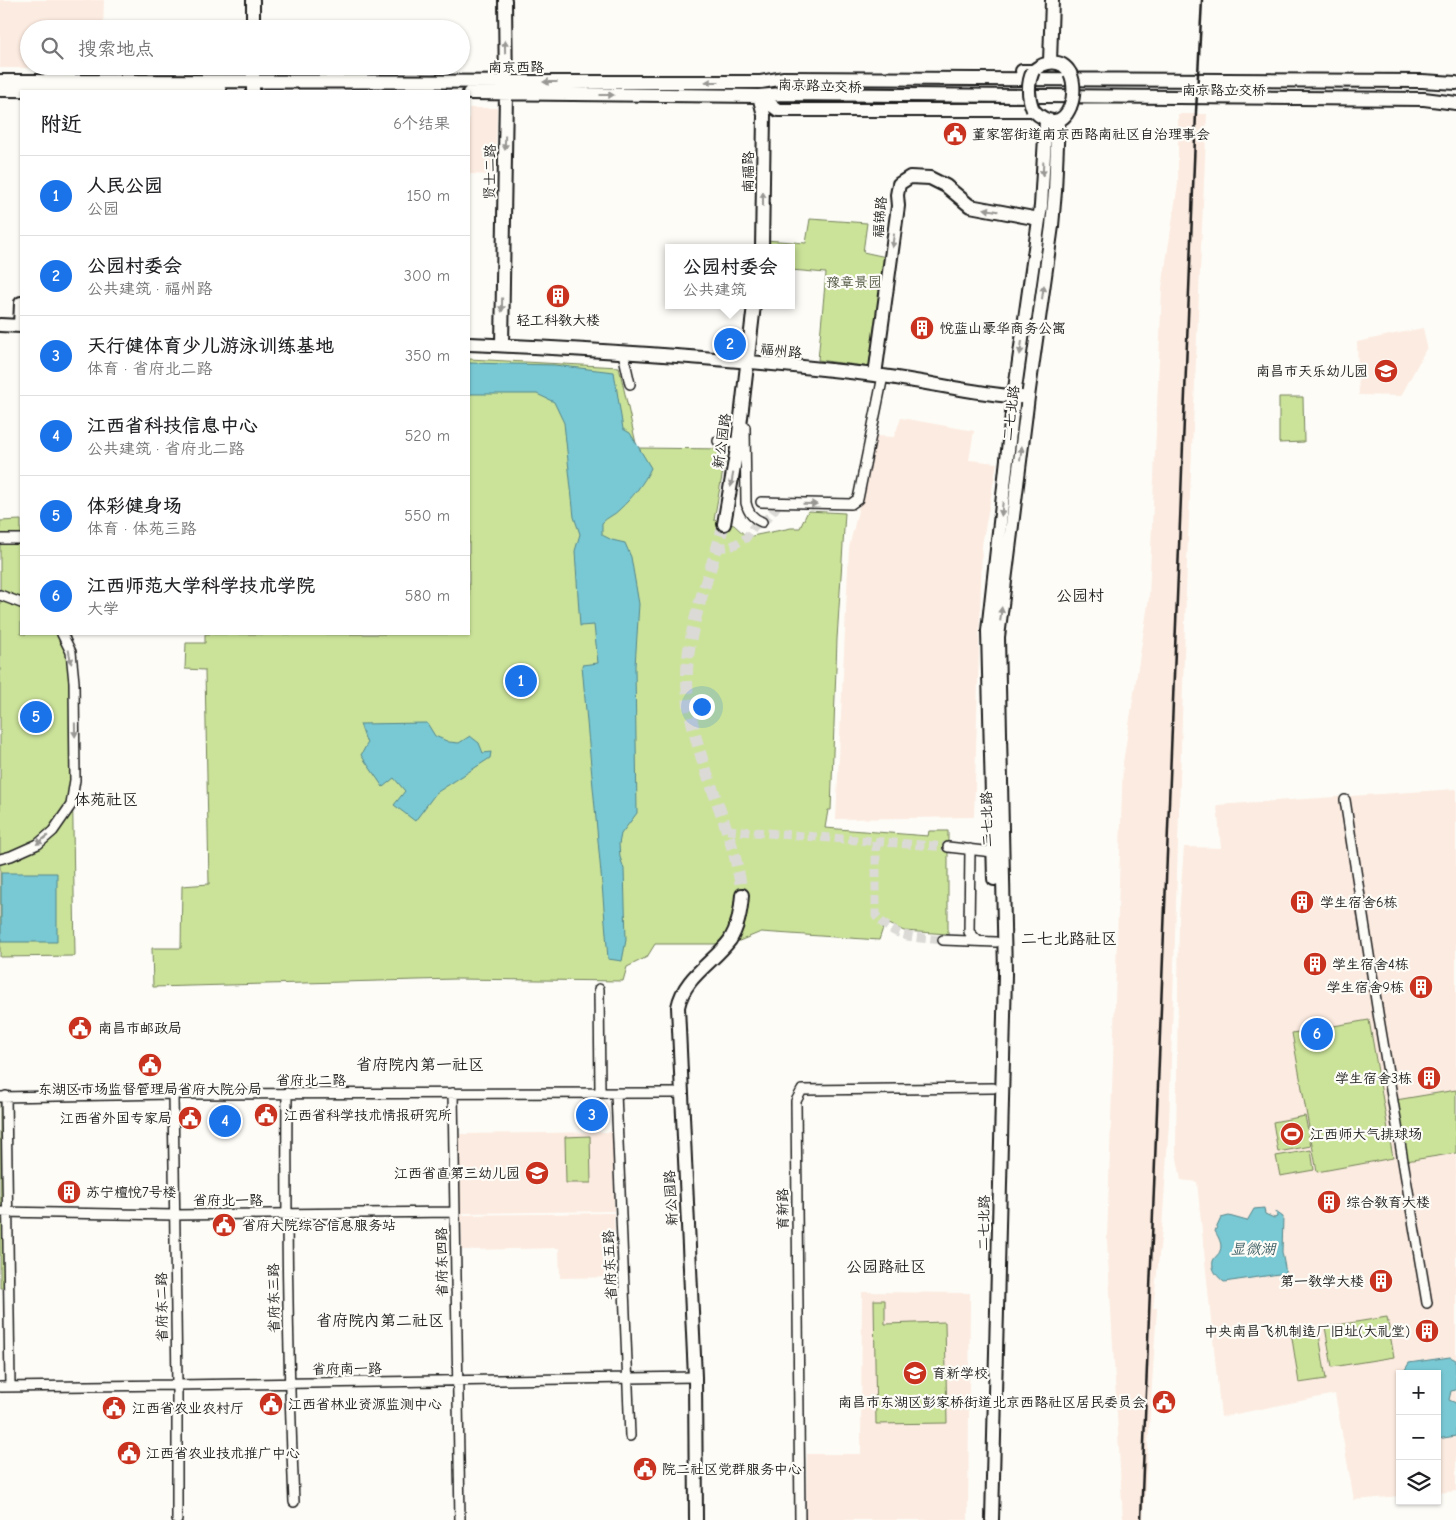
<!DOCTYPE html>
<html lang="zh">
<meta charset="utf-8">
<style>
:root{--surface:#fff;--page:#f2f2f2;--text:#202124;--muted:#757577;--line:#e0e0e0;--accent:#1a73e8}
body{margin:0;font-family:"Comic Neue","LXGW WenKai TC",sans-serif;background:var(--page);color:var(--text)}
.controls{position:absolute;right:15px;bottom:15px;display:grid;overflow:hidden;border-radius:0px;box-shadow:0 1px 4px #0004}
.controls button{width:45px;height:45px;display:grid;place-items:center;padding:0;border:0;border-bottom:1px solid var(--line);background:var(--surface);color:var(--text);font:25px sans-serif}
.you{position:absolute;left:701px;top:706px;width:18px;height:18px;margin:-12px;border:4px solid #fff;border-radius:50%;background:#1a73e8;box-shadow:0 0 0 8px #1a73e833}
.badge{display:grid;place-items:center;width:32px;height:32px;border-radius:50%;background:var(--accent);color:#fff;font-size:16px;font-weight:700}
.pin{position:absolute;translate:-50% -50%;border:2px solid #fff;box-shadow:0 1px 5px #0006}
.popup{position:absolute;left:665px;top:244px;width:130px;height:65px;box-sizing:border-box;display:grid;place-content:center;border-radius:0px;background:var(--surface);filter:drop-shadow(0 1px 4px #0005);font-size:16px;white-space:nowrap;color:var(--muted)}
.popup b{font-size:19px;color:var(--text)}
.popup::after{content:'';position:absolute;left:50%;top:100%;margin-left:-10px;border:10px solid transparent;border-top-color:var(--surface)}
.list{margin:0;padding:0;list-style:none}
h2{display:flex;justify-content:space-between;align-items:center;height:65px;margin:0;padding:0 20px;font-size:21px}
h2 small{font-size:16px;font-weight:400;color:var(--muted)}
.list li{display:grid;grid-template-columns:32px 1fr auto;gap:15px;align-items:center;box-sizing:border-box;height:80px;padding:0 20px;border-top:1px solid var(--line)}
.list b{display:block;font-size:19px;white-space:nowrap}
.list p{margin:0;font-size:16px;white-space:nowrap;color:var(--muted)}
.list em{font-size:16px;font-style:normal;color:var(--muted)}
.icon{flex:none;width:28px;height:28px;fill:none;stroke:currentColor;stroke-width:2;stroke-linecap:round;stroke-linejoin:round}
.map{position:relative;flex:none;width:1456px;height:1520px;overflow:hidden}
.search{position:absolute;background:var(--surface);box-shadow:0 1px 4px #0004;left:20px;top:20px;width:450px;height:55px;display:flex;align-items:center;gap:12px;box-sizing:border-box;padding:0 18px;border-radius:28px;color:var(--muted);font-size:19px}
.panel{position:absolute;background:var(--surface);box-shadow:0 1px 4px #0004;left:20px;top:90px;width:450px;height:545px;border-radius:0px}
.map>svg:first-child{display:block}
.built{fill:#fcebe0}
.green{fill:#cbe399;stroke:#74805a}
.water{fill:#79c9d4;stroke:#54848a}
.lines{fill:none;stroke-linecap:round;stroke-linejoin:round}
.street-tunnel{stroke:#dbdad6;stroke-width:9;stroke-dasharray:9 4.5;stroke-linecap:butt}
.secondary-tunnel{stroke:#dbdad6;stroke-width:12;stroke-dasharray:12 6;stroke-linecap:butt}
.street-casing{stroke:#1c1c1c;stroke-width:12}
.secondary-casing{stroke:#1c1c1c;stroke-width:16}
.street{stroke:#fdfcf7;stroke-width:9}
.secondary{stroke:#fdfcf7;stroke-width:12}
.rail{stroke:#1c1c1c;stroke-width:2.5}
.secondary-bridge-casing{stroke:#1c1c1c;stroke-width:16;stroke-linecap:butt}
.secondary-bridge{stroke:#fdfcf7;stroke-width:12}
.oneway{fill:#989794}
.labels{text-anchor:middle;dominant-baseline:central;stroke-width:4.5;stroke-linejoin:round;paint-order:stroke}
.street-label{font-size:14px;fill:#1c1c1c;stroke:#fdfcf7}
.poi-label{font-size:14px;fill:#1c1c1c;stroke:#fdfcf7;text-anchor:start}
.park-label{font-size:14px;fill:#515842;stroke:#fdfcf7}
.water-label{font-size:15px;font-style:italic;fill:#416166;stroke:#fdfcf7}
.quarter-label{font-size:16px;fill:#1c1c1c;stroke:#fdfcf7}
</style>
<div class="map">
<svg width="1456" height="1520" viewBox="0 0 1456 1520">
<rect width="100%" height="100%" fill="#fdfcf7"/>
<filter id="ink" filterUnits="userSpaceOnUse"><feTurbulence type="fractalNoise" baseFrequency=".02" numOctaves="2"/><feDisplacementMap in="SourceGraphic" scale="10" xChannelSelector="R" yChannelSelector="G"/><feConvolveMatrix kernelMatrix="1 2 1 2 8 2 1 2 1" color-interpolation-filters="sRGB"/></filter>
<g filter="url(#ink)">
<!-- built -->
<path class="built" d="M0,0H104L103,29H29V66H102V68H0Z
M469,108H497L495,175L469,174Z
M1178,114H1207L1187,561L1169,1123L1162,1229L1153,1308H1157L1143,1520H1123L1107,1240L1123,763L1149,598L1162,288L1178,184Z
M1423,328L1427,347L1401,396L1359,395L1357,342Z
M901,418L974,431L969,460L997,463L982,545L974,817L836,819L849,548L876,436L894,437Z
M1456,789V1491L1437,1493V1374H1400V1496L1354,1500L1335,1394L1221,1417L1197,1182L1181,1180L1176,1152L1179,916L1184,847L1221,848L1217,805Z
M613,1132L614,1211L460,1213V1134Z
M614,1213L615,1277L560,1278L559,1248L462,1250L461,1215Z
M862,1292L970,1293L968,1520H806L807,1454H861Z"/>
<!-- green -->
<path class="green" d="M810,219L867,223L863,252L886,257L871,367L818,360L826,273L791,270V248H765V240L806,243Z
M469,359L619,367L637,448L727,449L714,520L734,525L747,537L791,528H800L808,511L845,513L837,639L831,810H828L825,828L928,836L929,831H948V934L904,931L885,922L879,940L761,932L732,944H655L647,957L627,967L623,981L455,979L153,987L152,948H181L182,886L209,884L205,670L185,669L186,643H205V634H469Z
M1279,397H1303L1304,442L1279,443Z
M21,520V634H70L75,956L0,957V521Z
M1369,1020L1393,1158L1317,1172L1292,1033Z
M1456,1090V1153L1406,1161L1396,1100Z
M0,1100H4L7,1288H0Z
M1305,1116L1311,1146L1278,1152L1273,1122Z
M590,1136L591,1183H566L565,1137Z
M1311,1150L1314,1170L1280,1176L1276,1156Z
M874,1300H885V1324L945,1322L947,1423L876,1424Z
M1387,1317L1394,1357L1332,1367L1325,1327Z
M1318,1328L1326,1379L1299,1383L1291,1332Z"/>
<!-- water -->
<path class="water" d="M469,363L554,365L614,372L623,429L630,433L651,468C644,483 632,498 620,509C615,515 607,517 602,523V535L612,540L625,543L631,557L639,604L635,666L637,813L621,834L619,844L620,857L624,869L626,940L622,961L608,959C601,861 590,763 582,665L598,663L594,625L580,626L575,551L580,534L574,517L564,423L554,402L537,394H469Z
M427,723L435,736L449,742L459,743L470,736L479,743L483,753L491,752L490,758L436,793L415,821L394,805L405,791L394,778L383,787L361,755L367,744L360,724Z
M1,873H57V942H1Z
M1264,1208L1265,1214L1274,1218L1277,1217L1276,1212L1283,1217L1282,1252L1286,1273L1224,1282C1218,1277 1211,1270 1213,1261C1214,1257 1219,1255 1220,1251C1223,1244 1218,1237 1215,1231L1221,1218L1229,1216L1247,1221L1254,1209Z
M1450,1357L1456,1360V1390L1451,1391L1449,1400L1456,1403V1436L1437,1439V1374L1403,1373L1409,1363Z"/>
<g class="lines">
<!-- street-tunnel -->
<path class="street-tunnel" d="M718,548L732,546L746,538L754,526L769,517L780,502
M727,830L948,847
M876,842V916C896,939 914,937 943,940"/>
<!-- secondary-tunnel -->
<path class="secondary-tunnel" d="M724,524C711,572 686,629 687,679C688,754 734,821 742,895"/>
<!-- street casing -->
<g class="street-casing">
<path id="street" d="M623,353L630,384
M745,427L746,503C748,512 752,518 762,522
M718,441L738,443
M761,502L851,504L858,499L883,376
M0,539H21
M0,595L21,603
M1345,800L1378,1013L1427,1303
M948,847L993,852
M970,849L969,932L978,941
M0,859L11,856L38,844L53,831L71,805L75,780L74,682L71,652L62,634
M943,940L996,942
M599,989L600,1093
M287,1093C286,1230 288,1366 294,1502
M453,1093L460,1520
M616,1093L630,1436
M173,1094L177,1385V1520
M6,1096L10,1386
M0,1097L173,1094L682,1093
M0,1212L174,1215L455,1212
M0,1387L177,1385L695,1377
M800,1520L796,1101L802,1090L993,1088"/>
</g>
<!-- secondary casing -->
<g class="secondary-casing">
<path id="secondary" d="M253,29V0
M1050,62L1052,0
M253,66V91
M1022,71H1033C1045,61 1061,58 1070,73
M0,81L761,82L784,78L1422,81L1456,83
M0,90L220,91
M469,93L759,96L782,94L1424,99L1456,103
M759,96L778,110H1033C1046,123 1062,127 1070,107
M759,96L764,115L762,248
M0,325L21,326
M20,326L21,303
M469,344C607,350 746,359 883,376C929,382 975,394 1021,397
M502,345L506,94L505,0
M875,375L898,206L897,195L899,184L910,177L930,178L946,186L970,206L1039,219
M724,524L738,443L754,305
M994,879L988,631L1014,396L1041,206L1046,120
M696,1520L695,1377L678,1007C684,977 713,963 730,940C738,927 741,910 742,895
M992,1520L1005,974L998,637L1028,397L1052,226L1055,191L1058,121"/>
</g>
<!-- street -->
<use href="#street" class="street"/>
<!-- secondary -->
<use href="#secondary" class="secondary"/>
<!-- rail -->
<path class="rail" d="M1141,1520L1196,112L1202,0"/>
<!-- secondary-bridge casing -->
<g class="secondary-bridge-casing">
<path id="secondary-bridge" d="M1070,73C1075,83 1074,98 1070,107
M1033,110C1028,97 1027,84 1033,71"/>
</g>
<!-- secondary-bridge -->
<use href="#secondary-bridge" class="secondary-bridge"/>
</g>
<!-- one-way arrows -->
<defs><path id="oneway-solid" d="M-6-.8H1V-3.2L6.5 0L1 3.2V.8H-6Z" transform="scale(1.25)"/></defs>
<g class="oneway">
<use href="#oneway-solid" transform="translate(505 47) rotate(-91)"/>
<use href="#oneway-solid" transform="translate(550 82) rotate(-180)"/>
<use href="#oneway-solid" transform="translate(712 82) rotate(-180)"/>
<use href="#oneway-solid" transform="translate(607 95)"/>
<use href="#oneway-solid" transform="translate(505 143) rotate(91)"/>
<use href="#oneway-solid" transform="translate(1043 169) rotate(93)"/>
<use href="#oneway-solid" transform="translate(763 199) rotate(-90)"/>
<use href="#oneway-solid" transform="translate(991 210) rotate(-170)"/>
<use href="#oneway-solid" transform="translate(893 241) rotate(98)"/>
<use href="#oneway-solid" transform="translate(1043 292) rotate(-82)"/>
<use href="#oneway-solid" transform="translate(502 305) rotate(91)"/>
<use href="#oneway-solid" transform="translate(1021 348) rotate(98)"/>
<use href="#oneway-solid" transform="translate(1021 453) rotate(-83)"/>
<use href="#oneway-solid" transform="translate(732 480) rotate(100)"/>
<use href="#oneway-solid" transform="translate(810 504) rotate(2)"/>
<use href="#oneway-solid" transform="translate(1002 509) rotate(96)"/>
<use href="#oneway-solid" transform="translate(1001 614) rotate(-84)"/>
<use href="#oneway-solid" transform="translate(70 657) rotate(79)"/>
<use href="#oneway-solid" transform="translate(75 730) rotate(89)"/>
<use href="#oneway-solid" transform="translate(42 840) rotate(142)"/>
</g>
</g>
<!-- icons -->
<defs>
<g id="civic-disc" transform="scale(1.25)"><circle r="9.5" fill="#c8321e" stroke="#fdfcf7"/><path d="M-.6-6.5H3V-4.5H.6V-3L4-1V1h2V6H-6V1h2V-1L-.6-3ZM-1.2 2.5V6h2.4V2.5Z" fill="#fff"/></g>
<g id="building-disc" transform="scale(1.25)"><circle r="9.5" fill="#c8321e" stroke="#fdfcf7"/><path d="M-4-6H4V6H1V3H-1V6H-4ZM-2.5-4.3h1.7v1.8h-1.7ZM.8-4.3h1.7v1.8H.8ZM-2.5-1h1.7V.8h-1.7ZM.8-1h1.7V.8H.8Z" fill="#fff"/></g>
<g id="school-disc" transform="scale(1.25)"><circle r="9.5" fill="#c8321e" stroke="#fdfcf7"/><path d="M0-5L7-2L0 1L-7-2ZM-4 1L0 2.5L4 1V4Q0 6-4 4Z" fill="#fff"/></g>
<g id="stadium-disc" transform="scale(1.25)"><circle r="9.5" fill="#c8321e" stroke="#fdfcf7"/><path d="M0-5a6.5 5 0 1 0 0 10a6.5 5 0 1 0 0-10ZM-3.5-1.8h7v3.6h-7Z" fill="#fff"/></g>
</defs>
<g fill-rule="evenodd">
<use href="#civic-disc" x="955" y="134"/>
<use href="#building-disc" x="558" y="296"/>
<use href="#building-disc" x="922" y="328"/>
<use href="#school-disc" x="1386" y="371"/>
<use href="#building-disc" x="1302" y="902"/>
<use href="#building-disc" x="1315" y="964"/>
<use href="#building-disc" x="1421" y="987"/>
<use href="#civic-disc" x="80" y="1028"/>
<use href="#civic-disc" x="150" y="1065"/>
<use href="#building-disc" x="1429" y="1078"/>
<use href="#civic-disc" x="266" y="1115"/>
<use href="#civic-disc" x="190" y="1118"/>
<use href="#stadium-disc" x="1292" y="1134"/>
<use href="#school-disc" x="537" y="1173"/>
<use href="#building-disc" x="69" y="1192"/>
<use href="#building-disc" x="1329" y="1202"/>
<use href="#civic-disc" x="224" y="1225"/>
<use href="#building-disc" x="1381" y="1281"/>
<use href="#building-disc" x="1427" y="1331"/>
<use href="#school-disc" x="915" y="1373"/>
<use href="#civic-disc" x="1164" y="1402"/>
<use href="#civic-disc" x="271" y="1404"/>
<use href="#civic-disc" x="114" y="1408"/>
<use href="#civic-disc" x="129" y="1453"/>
<use href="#civic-disc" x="645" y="1469"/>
</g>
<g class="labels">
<!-- street labels -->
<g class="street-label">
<text x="516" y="67">南京西路</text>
<text transform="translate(820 86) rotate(2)">南京路立交桥</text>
<text x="1224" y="90">南京路立交桥</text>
<text transform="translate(490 172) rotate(-89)">贤士二路</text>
<text transform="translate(748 172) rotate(-90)">南福路</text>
<text transform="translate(880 217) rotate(-85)">福锦路</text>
<text transform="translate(781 351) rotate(6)">福州路</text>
<text transform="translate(1011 413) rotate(-83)">二七北路</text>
<text transform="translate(722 441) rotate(-82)">新公园路</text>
<text transform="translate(987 819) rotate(-91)">二七北路</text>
<text x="311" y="1080">省府北二路</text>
<text transform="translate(671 1198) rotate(-93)">新公园路</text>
<text x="228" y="1200">省府北一路</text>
<text transform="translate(783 1209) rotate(-91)">育新路</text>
<text transform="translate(984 1223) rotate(-89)">二七北路</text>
<text transform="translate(442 1262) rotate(-91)">省府东四路</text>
<text transform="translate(610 1265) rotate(-93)">省府东五路</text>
<text transform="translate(274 1298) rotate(-91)">省府东三路</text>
<text transform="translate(162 1307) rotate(-91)">省府东二路</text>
<text transform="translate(347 1369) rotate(-1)">省府南一路</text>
</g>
<!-- poi labels -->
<g class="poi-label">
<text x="972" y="134">董家窑街道南京西路南社区自治理事会</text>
<text x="558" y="320" text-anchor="middle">轻工科教大楼</text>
<text x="940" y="328">悦蓝山豪华商务公寓</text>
<text x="1368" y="371" text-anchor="end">南昌市天乐幼儿园</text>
<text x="1320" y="902">学生宿舍6栋</text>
<text x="1332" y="964">学生宿舍4栋</text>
<text x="1404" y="987" text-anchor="end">学生宿舍9栋</text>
<text x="98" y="1028">南昌市邮政局</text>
<text x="1412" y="1078" text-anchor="end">学生宿舍3栋</text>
<text x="150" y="1089" text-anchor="middle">东湖区市场监督管理局省府大院分局</text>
<text x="284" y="1115">江西省科学技术情报研究所</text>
<text x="172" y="1118" text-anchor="end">江西省外国专家局</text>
<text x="1310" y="1134">江西师大气排球场</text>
<text x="520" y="1173" text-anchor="end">江西省直第三幼儿园</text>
<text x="86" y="1192">苏宁檀悦7号楼</text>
<text x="1346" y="1202">综合教育大楼</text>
<text x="242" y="1225">省府大院综合信息服务站</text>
<text x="1364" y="1281" text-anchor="end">第一教学大楼</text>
<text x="1410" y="1331" text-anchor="end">中央南昌飞机制造厂旧址(大礼堂)</text>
<text x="932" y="1373">育新学校</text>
<text x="1146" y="1402" text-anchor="end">南昌市东湖区彭家桥街道北京西路社区居民委员会</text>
<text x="288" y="1404">江西省林业资源监测中心</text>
<text x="132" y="1408">江西省农业农村厅</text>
<text x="146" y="1453">江西省农业技术推广中心</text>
<text x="662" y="1469">院二社区党群服务中心</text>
</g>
<!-- park labels -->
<g class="park-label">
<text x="854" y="282">豫章景园</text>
</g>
<!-- water labels -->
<g class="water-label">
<text x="1253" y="1249">显微湖</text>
</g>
<!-- quarter labels -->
<g class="quarter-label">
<text x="1080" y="596">公园村</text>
<text x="106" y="800">体苑社区</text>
<text x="1069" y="939">二七北路社区</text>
<text x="420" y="1065">省府院内第一社区</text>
<text x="886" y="1267">公园路社区</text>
<text x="380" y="1321">省府院内第二社区</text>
</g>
</g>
</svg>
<div class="controls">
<button>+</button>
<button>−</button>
<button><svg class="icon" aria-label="layers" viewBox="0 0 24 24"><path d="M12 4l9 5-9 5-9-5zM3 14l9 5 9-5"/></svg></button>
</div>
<div class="you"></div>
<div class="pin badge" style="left:521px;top:681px">1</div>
<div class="pin badge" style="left:730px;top:344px">2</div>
<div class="popup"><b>公园村委会</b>公共建筑</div>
<div class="pin badge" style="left:592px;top:1115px">3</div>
<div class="pin badge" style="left:225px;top:1121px">4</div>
<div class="pin badge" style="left:36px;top:717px">5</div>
<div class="pin badge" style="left:1317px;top:1034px">6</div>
<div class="search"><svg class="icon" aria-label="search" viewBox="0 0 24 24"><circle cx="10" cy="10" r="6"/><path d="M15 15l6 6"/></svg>搜索地点</div>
<section class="panel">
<h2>附近<small>6个结果</small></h2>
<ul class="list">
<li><span class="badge">1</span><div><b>人民公园</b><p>公园</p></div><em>150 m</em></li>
<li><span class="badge">2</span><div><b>公园村委会</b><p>公共建筑 · 福州路</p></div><em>300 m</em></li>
<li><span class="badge">3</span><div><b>天行健体育少儿游泳训练基地</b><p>体育 · 省府北二路</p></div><em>350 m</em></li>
<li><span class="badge">4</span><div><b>江西省科技信息中心</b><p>公共建筑 · 省府北二路</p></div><em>520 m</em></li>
<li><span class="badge">5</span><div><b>体彩健身场</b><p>体育 · 体苑三路</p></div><em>550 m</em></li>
<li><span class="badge">6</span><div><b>江西师范大学科学技术学院</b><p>大学</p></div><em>580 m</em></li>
</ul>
</section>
</div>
